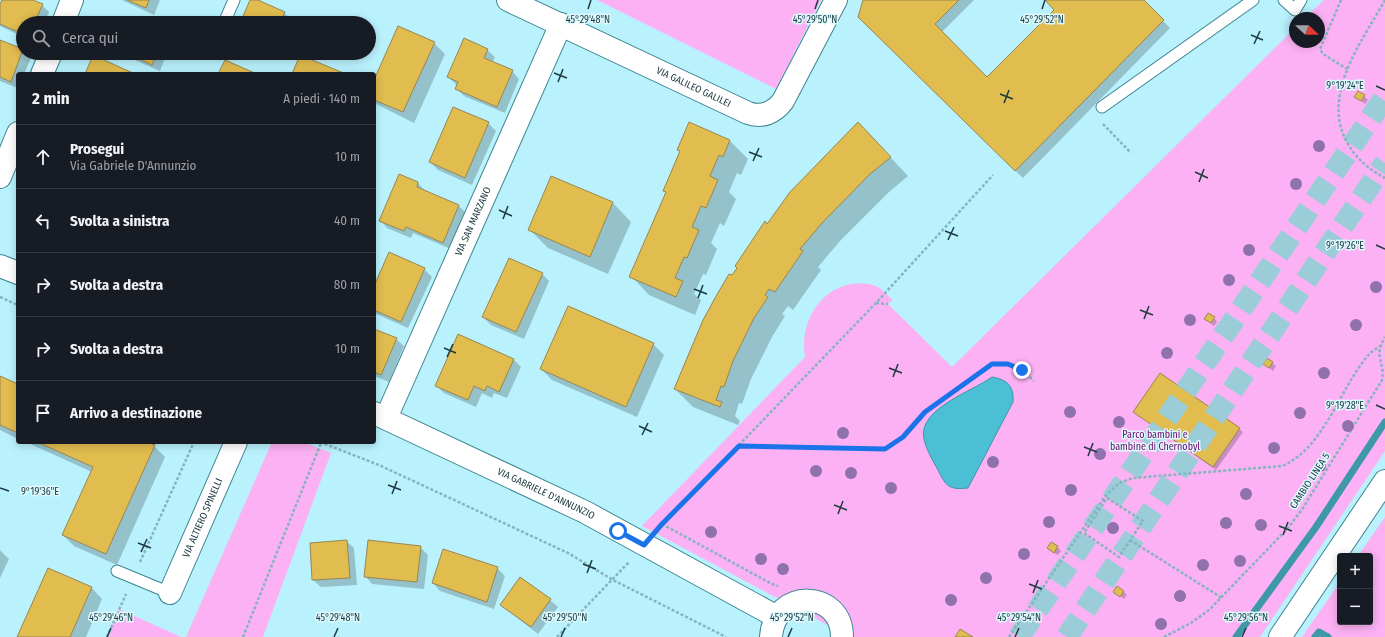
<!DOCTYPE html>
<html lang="it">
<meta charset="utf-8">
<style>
:root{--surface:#171b24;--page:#242831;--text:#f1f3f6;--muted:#9ea1a6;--line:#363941}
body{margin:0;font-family:"Fira Sans Condensed",sans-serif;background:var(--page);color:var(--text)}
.controls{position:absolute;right:12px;bottom:12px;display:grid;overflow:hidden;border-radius:4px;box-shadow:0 2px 10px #0003}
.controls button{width:36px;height:36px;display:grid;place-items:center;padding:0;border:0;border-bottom:1px solid var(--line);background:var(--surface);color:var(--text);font:20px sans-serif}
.compass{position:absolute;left:1289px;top:12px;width:36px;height:36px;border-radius:50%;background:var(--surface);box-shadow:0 2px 10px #0003;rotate:112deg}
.stop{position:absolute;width:12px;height:12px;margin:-9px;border:3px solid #1a73e8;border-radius:50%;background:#fff}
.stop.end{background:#1a73e8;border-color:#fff;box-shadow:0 1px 4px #0008}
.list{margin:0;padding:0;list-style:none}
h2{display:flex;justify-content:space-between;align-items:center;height:52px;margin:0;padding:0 16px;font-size:17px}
h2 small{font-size:13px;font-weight:400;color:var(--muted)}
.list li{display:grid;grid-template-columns:26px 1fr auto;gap:12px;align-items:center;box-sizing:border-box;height:64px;padding:0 16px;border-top:1px solid var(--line)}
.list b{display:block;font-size:15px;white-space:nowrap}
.list p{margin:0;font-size:13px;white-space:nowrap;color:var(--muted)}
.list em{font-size:13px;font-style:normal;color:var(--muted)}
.icon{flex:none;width:22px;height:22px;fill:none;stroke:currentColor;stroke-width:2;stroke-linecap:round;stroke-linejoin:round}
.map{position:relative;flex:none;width:1385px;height:637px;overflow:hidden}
.search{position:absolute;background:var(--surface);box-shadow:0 2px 10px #0003;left:16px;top:16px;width:360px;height:44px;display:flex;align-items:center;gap:10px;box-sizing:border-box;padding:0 14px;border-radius:22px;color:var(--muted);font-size:15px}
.panel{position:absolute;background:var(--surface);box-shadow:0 2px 10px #0003;left:16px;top:72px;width:360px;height:372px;border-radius:4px}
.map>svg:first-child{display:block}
.green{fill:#fbb1f3}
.water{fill:#4bc0d4;stroke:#3d98a8}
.shadow{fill:#0003}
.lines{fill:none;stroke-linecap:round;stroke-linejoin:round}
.stream{stroke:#3d98a8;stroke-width:7}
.building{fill:#e1bc4e;stroke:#988652}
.highway-tunnel{stroke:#9acdd7;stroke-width:22;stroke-dasharray:22 11;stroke-linecap:butt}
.lane-casing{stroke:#3d8592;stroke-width:13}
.street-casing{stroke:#3d8592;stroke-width:24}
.secondary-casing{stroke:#3d8592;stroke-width:24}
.path{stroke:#85b4be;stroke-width:2.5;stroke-dasharray:3 2;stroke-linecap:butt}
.lane{stroke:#fff;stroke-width:11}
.street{stroke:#fff;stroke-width:22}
.secondary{stroke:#fff;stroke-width:22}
.tree{fill:#8f71ab}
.route{stroke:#1a73e8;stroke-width:5}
.ticks{fill:none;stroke:#1c3a40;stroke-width:1.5}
.labels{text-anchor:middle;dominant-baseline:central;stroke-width:3;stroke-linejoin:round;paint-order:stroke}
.street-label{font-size:10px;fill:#1c3a40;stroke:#defaff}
.park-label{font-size:10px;fill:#6d0768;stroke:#defaff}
.ticks-label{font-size:10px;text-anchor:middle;fill:#1c3a40;stroke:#defaff;stroke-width:3;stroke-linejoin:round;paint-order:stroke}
</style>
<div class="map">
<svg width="1385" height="637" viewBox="0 0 1385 637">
<rect width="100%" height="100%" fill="#b9f2fd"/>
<!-- green -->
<path class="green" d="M597,0H821L776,89Z
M1324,0H1385V451L1260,637H850L642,526L805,357C798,317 828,275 873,285C879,286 887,295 893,300L888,304L952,367L1295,28V42H1319V18H1305Z
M272,442H303L331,453L263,637H186Z
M1385,517V637H1302L1340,582V622H1370V556H1358Z
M119,609L181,637H107Z"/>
<!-- water -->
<path class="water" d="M992,377C1008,380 1014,386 1013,402L968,488C950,490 946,487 938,470C933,461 926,449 924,439C917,409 973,391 992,377Z"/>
<!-- shadow -->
<path class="shadow" d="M3,0H31L42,5L49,12L45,23H23V37L0,26V7Z
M122,0H160L154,15Z
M251,0H255L284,13L292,20L291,23H241Z
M864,0H974L942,32L987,78L1056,10L1046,0H1142L1170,28L1023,178L859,17Z
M0,41L23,50V53H26L31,58L24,74H18V88L0,81Z
M434,43L445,54L414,123L376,104L374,109V82Z
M487,50L495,57L492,63L512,71L519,79L505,113L464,96L456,88L458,86L448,77Z
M118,53H160L165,58L160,71Z
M1364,96L1368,100L1365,104L1356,97Z
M488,123L496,131L472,185L438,170L430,162Z
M858,123L908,176L889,192L840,241L818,267L821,270L793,310L788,306L782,314L785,316L772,337L751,379L742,404L739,403L735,416L740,421L738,425L693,407L675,389L733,277L767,225Z
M690,124L730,141L748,159L741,175L737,173L729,192L736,199L724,226L720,223L711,243L717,249L706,275L703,274L694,294L701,300L695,315L649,295L631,276L667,193L681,153L678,150Z
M552,178L613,203L631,222L608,274L548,248L530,230Z
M418,183L425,191L459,206L466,213L451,249L413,233L411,238L387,228L380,220Z
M424,269L432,277L408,328L374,313V288Z
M542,274L549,281L524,339L491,325L483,317Z
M1214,318L1217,322L1214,326L1205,319Z
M374,330L396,339L404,346L389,382L374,376Z
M653,344L664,355L637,417L552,380L541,369Z
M513,359L521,367L507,398L494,393L492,398L482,393L476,407L444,393L437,386Z
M1267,359L1276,366L1273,371L1264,364Z
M0,377L18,385V439L0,430Z
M1134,412L1239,429L1243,432L1216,470Z
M26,442H145L154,446L165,457L117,565L74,546L63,535L92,472Z
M346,541L354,548L357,585L321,587L313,580L311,544Z
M420,547L428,555L424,589L372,584L365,576Z
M1057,547L1061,551L1058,555L1052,552Z
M0,550L9,559L0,578Z
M497,568L505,576L494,609L440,591L433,583Z
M49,569L92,588L102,599L86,637H18Z
M1123,591L1127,595L1124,599L1115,592Z
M550,600L558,607L538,634L501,605Z"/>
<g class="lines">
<!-- stream -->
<path class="stream" d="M1236,637L1316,527L1385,422
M1315,637L1319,632L1328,637"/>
</g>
<!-- building -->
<path class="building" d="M2,0H33L43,4L34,23H23V34L0,24V4Z
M127,0H149L146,8Z
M250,0H258L285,12L280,23H240Z
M863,0H959L935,24L987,77L1054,10L1045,0H1144L1164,20L1015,171L858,17Z
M108,17L121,23H105Z
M398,26L435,42L403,112L374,100V80Z
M464,38L488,49L484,58L513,70L497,107L455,89L458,82L447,77Z
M0,40L23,49L11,82L0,77Z
M126,53H157L152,65Z
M93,55L135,74H85Z
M300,55L346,74H292Z
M225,60L257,74H218Z
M1358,91L1365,95L1361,101L1354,97Z
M453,107L489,122L465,178L429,162Z
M689,122L730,140L723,157L719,155L710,176L718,180L706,208L701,206L692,227L699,230L687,258L684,257L675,278L683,281L676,297L629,277L666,192L663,191L680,151L677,150Z
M858,122L891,157L870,174L822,223L800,249L803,251L775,292L769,289L765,295L768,297L754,318L733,361L724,387L721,386L716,400L722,402L720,407L674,389L703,320L715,298L729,274L732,275L737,268L735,266L765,221L767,224L790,192Z
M399,174L418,182L417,187L459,205L443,243L406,227L404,231L379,221Z
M551,176L613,202L590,257L528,230Z
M389,252L425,268L401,322L374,310V286Z
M509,258L543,273L516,332L482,317Z
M568,306L654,343L626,407L540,369Z
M1208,313L1215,317L1211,323L1204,319Z
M374,329L397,338L381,375L374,372Z
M458,334L514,359L499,392L487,386L485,391L474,386L468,400L435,386Z
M1267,358L1273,362L1269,368L1263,364Z
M1160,373L1240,428L1213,467L1133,412Z
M0,376L18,384V433L0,425Z
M37,442H147L155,445L106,554L62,535L93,467Z
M347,540L350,578L312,580L310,543Z
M368,540L421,546L417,582L364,577Z
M1051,542L1058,546L1054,553L1047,548Z
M443,549L498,567L487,602L432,583Z
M48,568L92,587L70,637H17Z
M520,577L551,599L531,627L500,605Z
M1117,586L1124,591L1120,597L1113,592Z
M960,629L973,637H955Z"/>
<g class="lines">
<!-- highway-tunnel -->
<path class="highway-tunnel" d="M1019,637L1385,97
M1067,637L1385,163"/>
<!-- lane casing -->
<g class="lane-casing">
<path id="lane" d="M1284,0L1295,10L1301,0
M224,23L234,0
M1102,107L1253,0
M117,571L170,593"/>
</g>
<!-- street casing -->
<g class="street-casing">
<g id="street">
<path id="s1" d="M508,0L748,113C762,118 774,113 783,101L836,0"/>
<path d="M63,23L72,0"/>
<path d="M42,74L51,53"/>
<path d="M0,177L18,133"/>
<path d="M0,266L18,273"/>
<path id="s2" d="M374,413L585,512L777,617"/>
<path id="s3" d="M386,418L561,24"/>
<path id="s4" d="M170,593L236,442"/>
</g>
</g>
<!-- secondary casing -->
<g class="secondary-casing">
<path id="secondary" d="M771,637C774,588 842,589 842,637
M1280,637L1385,481"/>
</g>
<!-- path -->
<path class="path" d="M1341,0L1320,49L1323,54L1347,69
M1385,0C1361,43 1319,97 1349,146C1358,160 1370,170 1385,178
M1103,124L1131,153
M0,297L18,305
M876,303L888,304
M320,442L379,465L568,553L613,580L726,637
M739,446L885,449L903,437L925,412L992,364H1008L1022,370L1034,381
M1107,498L1143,521L1119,557L1084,533Z
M662,524L772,584L778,586
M659,528L876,303L993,175
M1130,540L1222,598
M140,562L194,442
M107,637L126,594
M243,637L321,443
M557,637L629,562
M1009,637L1106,495L1119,483L1133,478L1282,466C1323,449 1339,391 1366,358C1369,353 1375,350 1380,346
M1164,637L1191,623L1209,610L1288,528L1303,508L1382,380C1385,361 1373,357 1385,337"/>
<!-- lane -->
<use href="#lane" class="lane"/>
<!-- street -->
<use href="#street" class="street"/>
<!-- secondary -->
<use href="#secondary" class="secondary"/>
</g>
<!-- trees -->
<g class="tree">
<circle cx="1319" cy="146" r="6"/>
<circle cx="1296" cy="184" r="6"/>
<circle cx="1249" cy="250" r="6"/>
<circle cx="1229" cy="280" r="6"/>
<circle cx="1376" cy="287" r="6"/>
<circle cx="1190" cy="320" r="6"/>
<circle cx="1356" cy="325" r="6"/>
<circle cx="1167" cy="353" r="6"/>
<circle cx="1324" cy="373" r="6"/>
<circle cx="1070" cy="412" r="6"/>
<circle cx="1300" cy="413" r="6"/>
<circle cx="1119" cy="422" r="6"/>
<circle cx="1348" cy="426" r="6"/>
<circle cx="843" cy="433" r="6"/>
<circle cx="1274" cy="448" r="6"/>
<circle cx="1100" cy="454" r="6"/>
<circle cx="993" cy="462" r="6"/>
<circle cx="1320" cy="466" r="6"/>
<circle cx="816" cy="471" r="6"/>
<circle cx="851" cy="473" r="6"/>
<circle cx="891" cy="488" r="6"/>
<circle cx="1071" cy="490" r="6"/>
<circle cx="1246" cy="494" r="6"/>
<circle cx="1049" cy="522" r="6"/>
<circle cx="1226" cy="523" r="6"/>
<circle cx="1261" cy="525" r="6"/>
<circle cx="1113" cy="528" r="6"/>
<circle cx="711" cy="532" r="6"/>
<circle cx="1024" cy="554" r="6"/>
<circle cx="761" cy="559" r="6"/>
<circle cx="1240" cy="561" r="6"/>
<circle cx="1203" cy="565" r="6"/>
<circle cx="783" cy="569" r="6"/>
<circle cx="986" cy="578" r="6"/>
<circle cx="1180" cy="596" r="6"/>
<circle cx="951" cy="600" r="6"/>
<circle cx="1161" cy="624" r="6"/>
</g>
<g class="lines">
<!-- route -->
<path class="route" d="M618,531L644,545L662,524L739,446L885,449L903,437L925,412L992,364H1008L1022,370"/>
</g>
<!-- ticks -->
<path class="ticks" d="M588,9L591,0M815,9L818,0M1042,9L1045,0M1251,35L1263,40M1254,44L1260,31M554,73L567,78M558,82L563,69M1376,86L1385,90M1000,94L1013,99M1004,103L1009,90M749,152L762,157M753,161L759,148M1195,172L1208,178M1199,182L1204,169M499,210L512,216M503,219L508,206M945,231L958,236M948,240L954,227M1376,245L1385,249M694,289L707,294M698,298L703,285M1140,310L1153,315M1144,319L1149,306M444,348L456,353M447,357L453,344M889,368L902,373M893,377L898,364M1376,405L1385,409M639,426L652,432M642,435L648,423M1084,447L1097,452M1088,456L1093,443M388,485L401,490M0,488L9,491M392,494L397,481M834,505L847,510M838,514L843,501M1279,526L1292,531M1283,535L1288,522M138,543L151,548M141,552L147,539M583,564L596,569M587,573L592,560M1029,584L1042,589M1033,593L1038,580M107,637L111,628M334,637L338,628M561,637L565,628M788,637L792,628M1015,637L1019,628M1242,637L1246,628"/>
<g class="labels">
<!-- street labels -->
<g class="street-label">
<text stroke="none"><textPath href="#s1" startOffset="205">VIA GALILEO GALILEI</textPath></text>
<text stroke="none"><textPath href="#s3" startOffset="215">VIA SAN MARZANO</textPath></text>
<text transform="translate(1310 481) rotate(-57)">CAMBIO LINEA 5</text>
<text stroke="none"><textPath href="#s2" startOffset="190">VIA GABRIELE D'ANNUNZIO</textPath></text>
<text stroke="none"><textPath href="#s4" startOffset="82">VIA ALTIERO SPINELLI</textPath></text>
</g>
<!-- park labels -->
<g class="park-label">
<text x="1155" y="435">Parco bambini e<tspan x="1155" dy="12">bambine di Chernobyl</tspan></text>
</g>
</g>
<g class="ticks-label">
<text x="588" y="23">45°29'48"N</text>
<text x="815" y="23">45°29'50"N</text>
<text x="1042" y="23">45°29'52"N</text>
<text x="1345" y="89">9°19'24"E</text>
<text x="1345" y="249">9°19'26"E</text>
<text x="1345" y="409">9°19'28"E</text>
<text x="40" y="495">9°19'36"E</text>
<text x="111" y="621">45°29'46"N</text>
<text x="338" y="621">45°29'48"N</text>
<text x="565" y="621">45°29'50"N</text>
<text x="792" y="621">45°29'52"N</text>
<text x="1019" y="621">45°29'54"N</text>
<text x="1246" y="621">45°29'56"N</text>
</g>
</svg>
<div class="controls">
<button>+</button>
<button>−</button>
</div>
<svg class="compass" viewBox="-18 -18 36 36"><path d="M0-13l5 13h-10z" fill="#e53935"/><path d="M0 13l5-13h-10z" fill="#9ea1a6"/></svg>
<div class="stop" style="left:618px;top:531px"></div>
<div class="stop end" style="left:1022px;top:370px"></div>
<div class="search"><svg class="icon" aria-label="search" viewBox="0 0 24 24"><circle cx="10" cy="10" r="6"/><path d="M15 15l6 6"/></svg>Cerca qui</div>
<section class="panel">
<h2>2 min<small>A piedi · 140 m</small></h2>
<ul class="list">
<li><svg class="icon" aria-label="ahead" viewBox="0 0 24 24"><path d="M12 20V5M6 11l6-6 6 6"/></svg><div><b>Prosegui</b><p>Via Gabriele D'Annunzio</p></div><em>10 m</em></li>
<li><svg class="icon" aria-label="left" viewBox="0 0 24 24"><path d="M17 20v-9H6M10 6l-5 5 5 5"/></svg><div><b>Svolta a sinistra</b></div><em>40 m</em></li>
<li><svg class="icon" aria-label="right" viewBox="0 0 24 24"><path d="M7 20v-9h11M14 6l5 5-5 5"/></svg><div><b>Svolta a destra</b></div><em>80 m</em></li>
<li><svg class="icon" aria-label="right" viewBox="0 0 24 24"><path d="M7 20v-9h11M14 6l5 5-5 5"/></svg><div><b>Svolta a destra</b></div><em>10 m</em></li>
<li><svg class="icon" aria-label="arrive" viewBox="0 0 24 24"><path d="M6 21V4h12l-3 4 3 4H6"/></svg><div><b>Arrivo a destinazione</b></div></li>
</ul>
</section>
</div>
